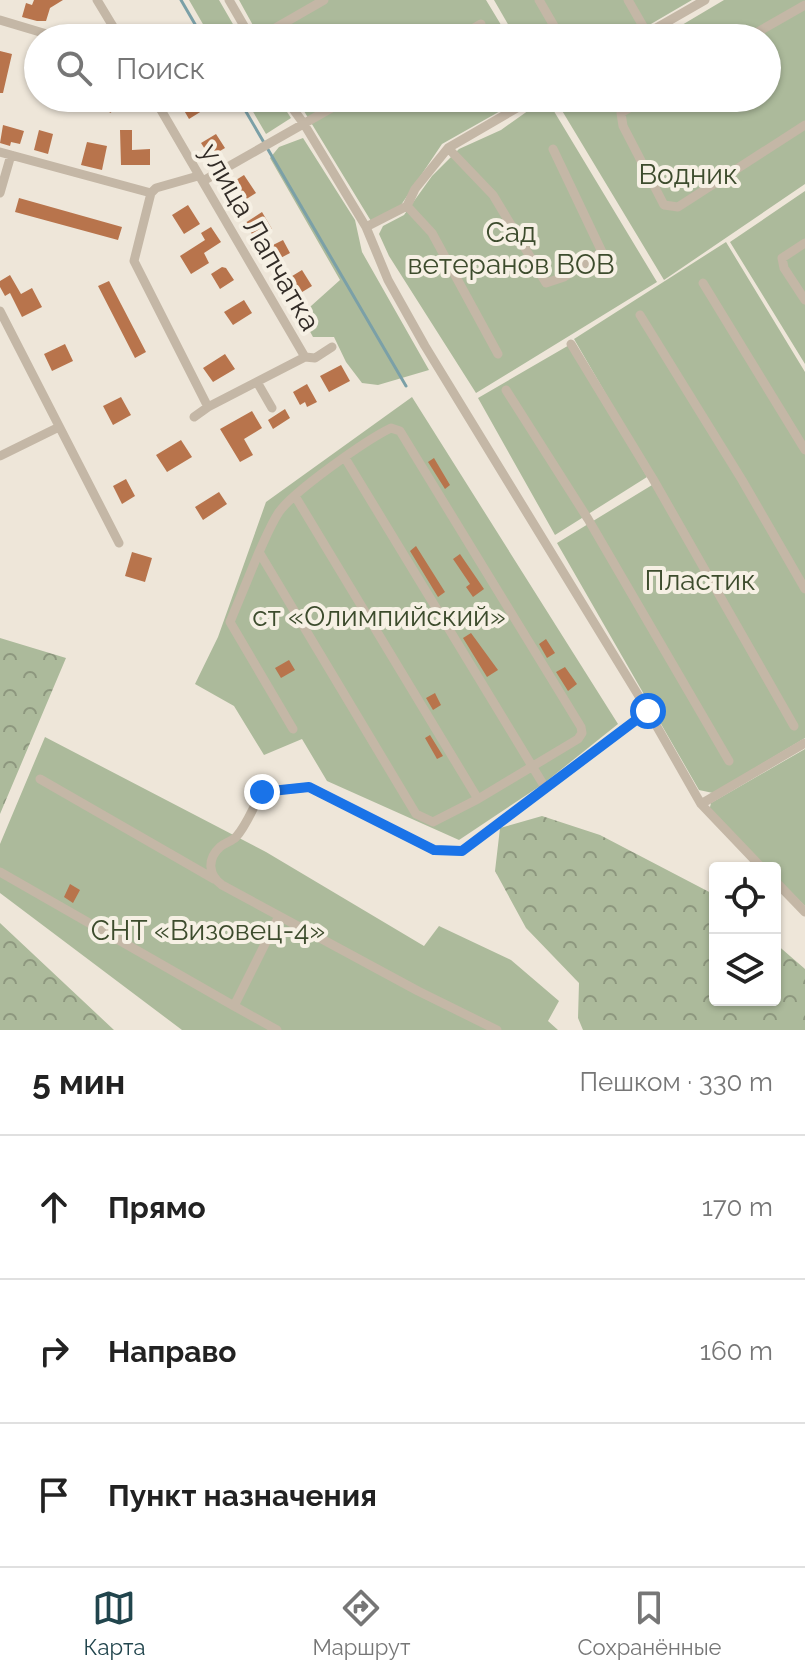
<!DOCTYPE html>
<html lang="ru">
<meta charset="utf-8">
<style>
:root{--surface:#fff;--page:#f6f6f6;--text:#222;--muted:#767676;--line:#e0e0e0;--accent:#21454d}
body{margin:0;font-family:Raleway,sans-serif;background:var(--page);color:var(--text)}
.controls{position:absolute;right:24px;bottom:24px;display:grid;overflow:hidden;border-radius:8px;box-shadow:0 2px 6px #0004}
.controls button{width:72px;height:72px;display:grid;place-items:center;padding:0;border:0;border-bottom:2px solid var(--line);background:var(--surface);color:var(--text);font:40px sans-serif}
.stop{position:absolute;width:24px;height:24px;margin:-18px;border:6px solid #1a73e8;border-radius:50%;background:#fff}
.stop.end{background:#1a73e8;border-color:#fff;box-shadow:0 2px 8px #0008}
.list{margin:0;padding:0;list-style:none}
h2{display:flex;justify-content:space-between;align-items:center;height:104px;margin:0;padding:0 32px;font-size:34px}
h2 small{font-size:26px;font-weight:400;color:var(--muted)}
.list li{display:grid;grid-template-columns:52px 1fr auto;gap:24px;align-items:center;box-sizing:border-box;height:144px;padding:0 32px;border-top:2px solid var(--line)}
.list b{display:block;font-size:30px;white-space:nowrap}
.list em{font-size:26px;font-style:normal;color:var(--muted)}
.icon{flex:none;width:44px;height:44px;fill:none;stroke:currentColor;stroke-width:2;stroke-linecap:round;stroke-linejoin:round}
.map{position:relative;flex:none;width:805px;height:1030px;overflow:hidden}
.search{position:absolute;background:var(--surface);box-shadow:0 2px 6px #0004;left:24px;right:24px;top:24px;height:88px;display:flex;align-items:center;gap:20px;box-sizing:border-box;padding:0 28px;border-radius:44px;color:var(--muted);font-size:30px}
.sheet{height:536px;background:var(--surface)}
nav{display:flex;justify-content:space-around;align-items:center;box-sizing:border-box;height:112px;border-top:2px solid var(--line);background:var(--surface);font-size:22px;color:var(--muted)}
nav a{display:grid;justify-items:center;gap:4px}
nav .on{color:var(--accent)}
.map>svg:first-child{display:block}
.green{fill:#acba9b}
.forest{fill:url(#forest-crowns)}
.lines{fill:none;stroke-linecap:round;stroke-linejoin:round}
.stream{stroke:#7ba0a7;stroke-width:3}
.building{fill:#b8744c}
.minor{stroke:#c4b7a6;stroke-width:9}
.route{stroke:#1a73e8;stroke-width:10}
.labels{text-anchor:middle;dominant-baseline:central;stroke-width:8;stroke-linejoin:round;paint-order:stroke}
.park-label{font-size:28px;fill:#3d4c2d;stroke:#f6f0e4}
.street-label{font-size:28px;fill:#312b26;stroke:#f6f0e4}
</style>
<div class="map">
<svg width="805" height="1030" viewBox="0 0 805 1030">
<defs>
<pattern id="forest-crowns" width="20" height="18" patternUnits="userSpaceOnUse" patternTransform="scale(2)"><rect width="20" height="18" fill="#acba9b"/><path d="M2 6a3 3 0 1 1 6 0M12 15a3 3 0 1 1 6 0" fill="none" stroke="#8d977e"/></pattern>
</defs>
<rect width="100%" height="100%" fill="#eee6d9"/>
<!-- green -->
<path class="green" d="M189,0H219L241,38H211Z
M239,0H486L509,38H260Z
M494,0H692L627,38H516Z
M724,0H805V184L664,280L555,99L767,98V38H660Z
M245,98H278L291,118L266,134Z
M296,98H523L442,144L401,205L371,221Z
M546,98L657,282L476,393L389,256L379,234L383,226L404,215L432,176L459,149L501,130Z
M303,138L355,220L362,252L429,370L378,385L362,383L346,362L334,337H313L301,315L340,280L270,158L279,147Z
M805,191V364L730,242Z
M726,242L805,372V738L713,793L699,790L557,543L657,482L574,339Z
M571,344L647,477L555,535L478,398Z
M412,397L618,724L543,784L459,840L327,781L302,739L264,755L234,706L195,684L218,637L266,502Z
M45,737L266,852L424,946L439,926L511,960L559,1001L548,1021L558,1030H182L0,893V844Z
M805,749V906L775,876V868H767L709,811L711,803Z"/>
<!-- forest -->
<path class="forest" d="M0,638L66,658L0,814Z
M542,816L600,835L715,895V1000H775V943L805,969V1030H583L578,1018L579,983L526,928L495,871L500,828Z
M0,923L114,1030H0Z"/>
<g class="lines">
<!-- stream -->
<path class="stream" d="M181,0L203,38
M238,98L406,386"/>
</g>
<!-- building -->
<path class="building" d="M34,0H63L50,8L46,21H37L22,17L26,3L32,5Z
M0,51L12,54L3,93H0Z
M103,98H119L116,109L110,113Z
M185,98H198L205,109L189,119L179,102Z
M3,125L24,131L20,144L11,142L10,146L0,143Z
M39,130L53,134L48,154L34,150Z
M120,130H132V150L150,149V165H121Z
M216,134L225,148L210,157L201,143Z
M87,142L107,146L102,170L81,165Z
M244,175L256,193L240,203L228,185Z
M19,198L122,227L118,240L15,212Z
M188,205L200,224L184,234L172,215Z
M262,212L272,229L255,239L245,223Z
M211,227L221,242L204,253L209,263L191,274L180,256L205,240L201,233Z
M283,240L290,253L273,262L265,249Z
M222,267L226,268L234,280L220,289L211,274Z
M302,270L312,286L294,297L284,281Z
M10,275L21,294L32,288L42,307L22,317L10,293L5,296L0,287V281Z
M109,281L146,352L135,358L98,286Z
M244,300L252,313L233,325L224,312Z
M65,344L73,361L52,371L44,354Z
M225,354L235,369L213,382L203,368Z
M341,365L350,381L329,392L320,376Z
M307,384L317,402L307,407L305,402L300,405L293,392Z
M121,397L131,415L113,425L103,406Z
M285,409L290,418L273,429L268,420Z
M252,411L262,428L244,439L253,455L240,462L220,429Z
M181,440L192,457L167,472L156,455Z
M434,458L450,485L445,489L428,462Z
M126,479L135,496L122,504L113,486Z
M219,492L227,504L203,520L195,507Z
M416,546L445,592L438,597L410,551Z
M132,552L152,558L145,582L125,576Z
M460,554L484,589L473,597L466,587L470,584L453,559Z
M471,633L498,670L487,677L463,638Z
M546,639L555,653L547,658L539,644Z
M289,660L295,670L281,678L275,668Z
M565,667L577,684L568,691L556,672Z
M435,693L441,705L433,710L426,698Z
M430,735L443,756L437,759L425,738Z
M70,884L80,890L73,903L64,897Z"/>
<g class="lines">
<!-- minor -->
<path class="minor" d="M97,0L120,38
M229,0L251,38
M539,0L561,38
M628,0L647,33
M0,20L60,38
M258,38L324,0
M457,38L481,24
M639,38L705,0
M747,38L805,5
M154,98L305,357
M285,98L304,124L366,227L388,280L425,346L648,711L701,804L762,868
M646,98L621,113L623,126L664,205L678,207L805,125
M448,148L493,195L546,283L564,277L602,252L553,149
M0,152L151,193L156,188L198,176
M203,181L349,98
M0,193L11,155
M151,193L134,261L208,407
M407,206L432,233L498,354
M366,227L407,206L415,189L448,148L534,98
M805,243L782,258L784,268L805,300
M703,283L805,450
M0,311L119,543
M640,315L742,480L805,589
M571,344L653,479L794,726
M257,382L272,408
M506,390L588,519L729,761
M194,417L208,407L305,357L315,358L332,347
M391,428L400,431L581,727L582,733L578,739L478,799L433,822L416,814L259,552C265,539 271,524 279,512C294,491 366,440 391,428Z
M0,456L59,427
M345,458L543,784V790
M295,496L478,799
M259,552L230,622L293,729
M40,779L214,879
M701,804L805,743
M0,872L234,1006
M775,881L805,912
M277,1030L234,1006L279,916
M497,1030L418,991L222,885C208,875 207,859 220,847C225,843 232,841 236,837C247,825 254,805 262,792L309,787L434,850L462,851L648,711"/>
</g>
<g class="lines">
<!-- route -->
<path class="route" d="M262,792L309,787L434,850L462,851L648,711"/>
</g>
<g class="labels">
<!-- park labels -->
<g class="park-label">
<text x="688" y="174">Водник</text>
<text x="511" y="232">Сад<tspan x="511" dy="32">ветеранов ВОВ</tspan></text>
<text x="700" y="580">Пластик</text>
<text x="379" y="616">ст «Олимпийский»</text>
<text x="208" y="930">СНТ «Визовец-4»</text>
</g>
<!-- street labels -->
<g class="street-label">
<text transform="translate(260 237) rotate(60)">улица Лапчатка</text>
</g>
</g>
</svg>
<div class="controls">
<button><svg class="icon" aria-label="locate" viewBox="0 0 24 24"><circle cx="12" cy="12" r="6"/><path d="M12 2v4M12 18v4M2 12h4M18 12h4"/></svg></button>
<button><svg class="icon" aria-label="layers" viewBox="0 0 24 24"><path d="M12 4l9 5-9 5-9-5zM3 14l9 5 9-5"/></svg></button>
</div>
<div class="stop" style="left:648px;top:711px"></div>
<div class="stop end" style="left:262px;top:792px"></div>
<div class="search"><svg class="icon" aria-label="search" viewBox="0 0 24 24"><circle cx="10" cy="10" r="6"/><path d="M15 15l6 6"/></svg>Поиск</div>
</div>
<section class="sheet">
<h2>5 мин<small>Пешком · 330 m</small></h2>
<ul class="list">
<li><svg class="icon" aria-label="ahead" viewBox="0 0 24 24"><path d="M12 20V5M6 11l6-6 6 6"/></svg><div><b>Прямо</b></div><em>170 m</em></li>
<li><svg class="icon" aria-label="right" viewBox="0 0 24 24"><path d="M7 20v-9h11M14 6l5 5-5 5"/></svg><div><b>Направо</b></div><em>160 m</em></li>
<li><svg class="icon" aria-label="arrive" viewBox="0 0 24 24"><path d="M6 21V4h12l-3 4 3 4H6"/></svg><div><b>Пункт назначения</b></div></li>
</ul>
</section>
<nav>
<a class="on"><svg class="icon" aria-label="map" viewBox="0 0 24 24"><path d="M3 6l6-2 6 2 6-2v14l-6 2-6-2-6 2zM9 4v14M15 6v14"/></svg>Карта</a>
<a><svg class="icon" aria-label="directions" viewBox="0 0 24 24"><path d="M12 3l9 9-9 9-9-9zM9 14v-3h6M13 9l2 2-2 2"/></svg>Маршрут</a>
<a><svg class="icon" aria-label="saved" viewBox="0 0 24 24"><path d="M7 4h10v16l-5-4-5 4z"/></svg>Сохранённые</a>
</nav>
